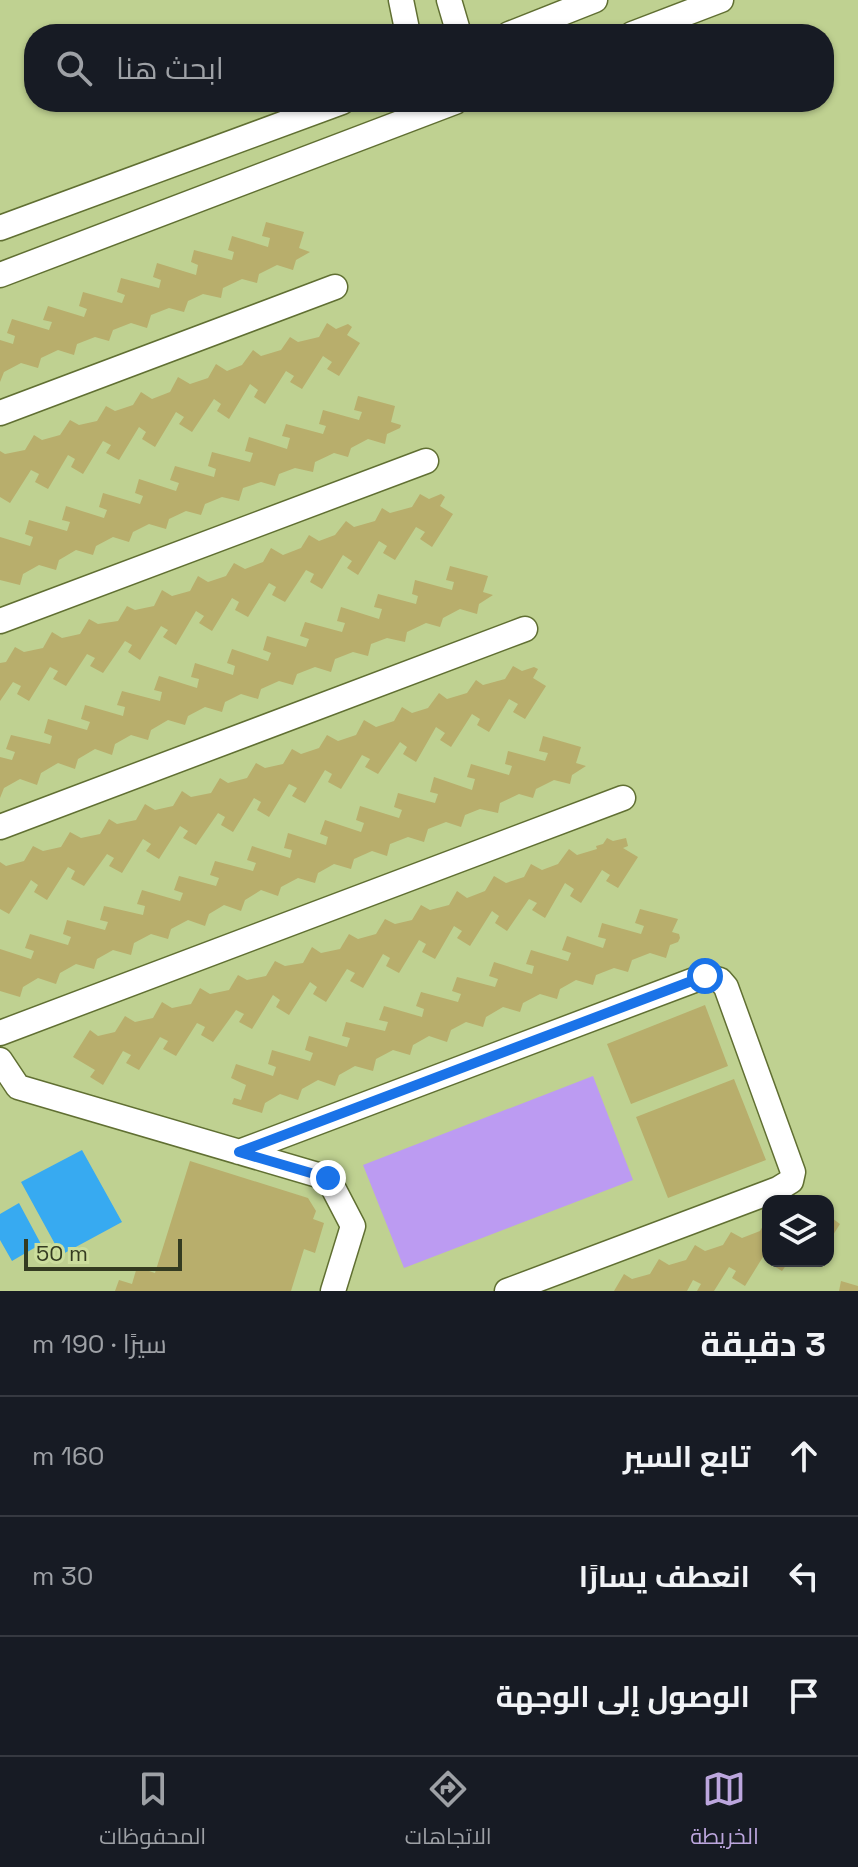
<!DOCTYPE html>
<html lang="ar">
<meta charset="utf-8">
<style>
:root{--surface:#171b24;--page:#242831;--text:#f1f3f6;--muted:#9ea1a6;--line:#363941;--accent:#bca6dd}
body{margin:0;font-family:"Space Grotesk",Cairo,sans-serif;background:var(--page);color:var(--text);direction:rtl}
.controls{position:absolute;right:24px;bottom:24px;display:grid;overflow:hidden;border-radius:16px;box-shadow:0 2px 6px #0004}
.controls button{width:72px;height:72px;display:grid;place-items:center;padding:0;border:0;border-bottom:2px solid var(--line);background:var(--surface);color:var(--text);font:40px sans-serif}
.scale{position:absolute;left:24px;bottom:20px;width:158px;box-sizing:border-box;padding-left:8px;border:4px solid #343b21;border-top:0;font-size:22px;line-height:28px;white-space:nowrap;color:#343b21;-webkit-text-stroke:6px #ccde9d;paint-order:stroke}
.stop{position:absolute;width:24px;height:24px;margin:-18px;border:6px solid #1a73e8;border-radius:50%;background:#fff}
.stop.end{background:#1a73e8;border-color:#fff;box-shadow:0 2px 8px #0008}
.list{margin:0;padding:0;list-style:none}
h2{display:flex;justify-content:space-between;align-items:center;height:104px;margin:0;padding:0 32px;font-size:34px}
h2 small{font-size:26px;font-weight:400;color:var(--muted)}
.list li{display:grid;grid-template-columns:52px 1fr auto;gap:24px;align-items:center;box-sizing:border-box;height:120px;padding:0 32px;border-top:2px solid var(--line)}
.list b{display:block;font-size:30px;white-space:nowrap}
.list em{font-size:26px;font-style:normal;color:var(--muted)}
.icon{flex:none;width:44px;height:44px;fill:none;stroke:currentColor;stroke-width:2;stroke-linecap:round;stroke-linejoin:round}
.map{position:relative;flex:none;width:858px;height:1291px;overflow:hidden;direction:ltr}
.search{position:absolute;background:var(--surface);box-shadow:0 2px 6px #0004;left:24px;right:24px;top:24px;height:88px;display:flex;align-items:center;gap:20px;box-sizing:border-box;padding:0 28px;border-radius:32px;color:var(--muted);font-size:30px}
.sheet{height:464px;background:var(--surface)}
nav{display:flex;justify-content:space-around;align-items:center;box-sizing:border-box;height:112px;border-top:2px solid var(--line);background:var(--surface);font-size:22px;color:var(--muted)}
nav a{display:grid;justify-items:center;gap:4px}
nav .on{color:var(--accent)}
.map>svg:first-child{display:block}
.green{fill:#bc9bf2}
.water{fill:#37aaf1}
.building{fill:#b8ae6c}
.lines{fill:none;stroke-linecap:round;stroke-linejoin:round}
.minor-casing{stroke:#606f32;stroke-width:27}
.minor{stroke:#fff;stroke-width:24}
.route{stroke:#1a73e8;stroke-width:10}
</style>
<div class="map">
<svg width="858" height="1291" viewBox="0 0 858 1291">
<rect width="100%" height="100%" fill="#bfd191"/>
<!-- green -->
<path class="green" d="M593,1076L633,1180L404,1268L363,1165Z"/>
<!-- water -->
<path class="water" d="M82,1150L122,1222L61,1255L21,1182Z
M19,1203L41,1244L12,1261L0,1240V1214Z"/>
<!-- building -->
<path class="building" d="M266,222L304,232L299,248L310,252L296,260L293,270L277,265L259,274L257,283L242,279L223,288L221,298L203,294L188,301L184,312L169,308L151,315L147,328L131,323L113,330L109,341L95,337L77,344L74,355L58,350L41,358L38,368L21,363L4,372L0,382V340L13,344L15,336L7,333L12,319L49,330L52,322L43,320L48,306L84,317L87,309L79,306L83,292L122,303L125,295L117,292L121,278L159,288L161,280L153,277L157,263L196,275L198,265L191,262L194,250L232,260L234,252L228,250L232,236L268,247L270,238L262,236Z
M327,323L336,329L348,324L352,327L347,335L360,343L339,376L327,369L332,362L323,356L302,389L290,382L294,376L286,371L265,404L254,397L258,390L250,384L229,419L217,411L221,404L214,399L192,432L179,424L184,417L176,412L155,447L142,439L146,432L139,427L119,460L106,453L111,445L103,441L83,474L71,467L75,459L68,455L48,489L35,482L39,474L31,470L10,503L0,497V451L5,454L25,450L34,435L42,440L60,435L70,420L79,425L97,421L106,406L115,411L133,405L141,392L152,399L170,392L178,377L190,384L208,378L216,364L227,371L242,365L253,350L261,356L281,350L290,337L298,342L319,337Z
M358,396L395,406L391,422L401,425L400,428L387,434L385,444L368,439L351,448L348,457L334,453L315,462L313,472L295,468L279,474L275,486L261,482L243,488L239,501L222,497L205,504L201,515L186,511L169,519L166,529L149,524L133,532L129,542L113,537L96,546L93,555L76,550L59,560L56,570L39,565L23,574L20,585L0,580V537L30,546L33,537L25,534L29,520L67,531L70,522L62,520L66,506L104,518L107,510L99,507L103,493L140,504L143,496L135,493L139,479L176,491L179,483L170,480L175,466L214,477L216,469L208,466L212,452L250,462L253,453L245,451L249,437L287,449L290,438L282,436L286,424L323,434L326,426L319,424L323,410L359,420L362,412L354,410Z
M420,494L429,499L441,494L445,497L440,506L453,514L432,547L420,539L425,532L416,527L395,560L383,553L387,546L379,541L358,575L347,568L352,561L343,555L322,589L310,582L314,574L306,570L285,602L272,595L276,587L269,583L248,617L235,610L239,602L232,598L212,631L199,623L204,616L196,611L176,645L163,637L168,630L161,626L140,660L128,652L132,645L125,641L103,673L90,666L95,658L87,654L66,686L53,679L58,671L50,667L29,701L17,694L21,686L13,682L0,701V663L6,662L15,647L24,652L43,648L52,632L62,638L80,634L89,619L98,624L118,621L127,606L135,610L154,606L162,590L172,596L190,591L198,576L208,582L226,576L234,563L245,569L263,562L271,548L283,555L301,548L309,535L319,541L335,535L346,521L354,527L375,521L382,508L390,513L412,507Z
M450,566L488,576L483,592L493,595L479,604L477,614L460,609L443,618L440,627L426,623L407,632L405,642L387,638L371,644L368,656L353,652L335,659L331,672L315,667L297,674L293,685L279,681L261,689L258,699L241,694L225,702L222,712L205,707L188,716L185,725L168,720L151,730L148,740L131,735L115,744L112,755L95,749L78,759L75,769L58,763L41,773L37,785L20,779L4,788L0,798V757L12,760L15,752L6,749L11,735L50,744L52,736L44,733L48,719L87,730L90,722L81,719L85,705L123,716L125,707L117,705L122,691L160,701L162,692L154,690L159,676L197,688L199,679L191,677L195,663L233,675L235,666L227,663L232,649L268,661L271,653L263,650L267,636L306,647L309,639L300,636L305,622L342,632L345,623L337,621L341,607L379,619L382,609L374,607L378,594L416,604L418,596L412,594L415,580L452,590L454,582L446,580Z
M513,666L522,671L534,667L538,669L533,678L546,686L525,719L513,712L518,704L509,699L489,732L477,725L480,719L472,714L451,747L440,740L445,733L436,727L416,762L403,754L407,747L400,742L378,774L365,767L370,759L362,755L341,789L328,782L332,774L325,770L305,803L292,796L297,788L289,784L269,817L257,810L261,802L254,798L233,832L221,825L225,817L218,813L196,845L183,838L188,831L180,826L159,859L146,851L151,844L143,839L122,873L109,866L114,858L107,854L84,886L71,879L75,871L68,867L47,900L34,892L38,885L31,880L9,914L0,909V862L6,866L24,861L33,846L43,851L61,847L70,832L81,838L100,834L109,819L117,824L136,820L145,804L155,810L173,806L182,791L191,797L211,793L220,778L228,783L247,778L256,763L265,768L283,764L292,749L301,754L319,748L327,735L338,741L356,735L364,720L376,727L394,721L402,707L412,713L428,708L439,693L447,699L467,693L476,680L483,685L505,679Z
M543,736L581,747L576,763L586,766L572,775L570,784L554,780L536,789L533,798L519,794L500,803L498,813L480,809L465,815L461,827L446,822L428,829L424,842L408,837L390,844L387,856L372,851L354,859L351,869L334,864L318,873L315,883L298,878L281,887L278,896L261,890L245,900L241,911L224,905L209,914L205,926L188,920L171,929L168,939L151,934L134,943L131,955L113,950L97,959L94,969L76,964L60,973L56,984L38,978L23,987L20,997L0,991V949L31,959L34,951L25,948L30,934L68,945L71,937L63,934L67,920L105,930L108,922L100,920L104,906L143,915L145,906L137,904L142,890L180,901L183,893L174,890L179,876L216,886L219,878L210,875L215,861L253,871L256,863L247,860L252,846L290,858L292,850L284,848L288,833L326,845L328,837L320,834L325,820L361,832L364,823L356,820L360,806L399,818L402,810L394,807L398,793L435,803L438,794L430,792L434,777L472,790L475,779L467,777L471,764L509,775L512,766L505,764L508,751L545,761L548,753L539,751Z
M607,838L613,841L626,838L628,846L623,848L638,857L618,888L606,881L610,875L602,870L581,903L570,896L574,889L565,883L545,918L532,910L537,903L529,899L507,931L495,923L499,916L492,911L470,946L457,938L462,931L454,926L435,959L422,952L426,944L419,940L399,973L386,966L390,958L383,954L363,988L350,981L355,973L347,969L326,1002L313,994L317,987L310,982L289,1015L276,1007L280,1000L273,995L252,1029L239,1022L244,1014L236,1010L213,1042L201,1035L205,1027L197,1023L176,1056L163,1049L168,1041L160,1037L139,1070L126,1063L131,1055L123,1051L103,1085L90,1077L95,1070L73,1057L90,1030L98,1036L115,1032L125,1016L135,1022L153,1018L162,1002L172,1008L191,1004L200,988L210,994L229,990L238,975L247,980L266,976L275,961L285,966L303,963L312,947L321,953L340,949L349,934L358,939L376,934L385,919L395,924L412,920L421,905L430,910L449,905L457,891L467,898L485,891L494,876L506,883L524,877L531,864L542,870L558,864L569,849L577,855L597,849L596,846L603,844Z
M640,909L678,919L672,932L679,934L680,938L678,942L670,945L666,958L650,953L632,960L628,972L614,968L596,975L593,985L576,980L560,989L557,999L540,994L523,1003L520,1012L503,1007L486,1017L483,1027L466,1022L451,1030L447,1042L429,1036L413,1045L410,1055L393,1050L376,1059L373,1071L355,1066L339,1075L335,1086L318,1080L302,1089L298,1100L280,1094L265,1103L262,1113L232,1104L234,1098L241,1100L246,1085L231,1078L236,1064L273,1076L276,1067L268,1064L272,1050L310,1061L313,1053L305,1050L309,1036L347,1047L350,1038L342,1036L346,1022L385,1031L388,1022L379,1020L384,1006L422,1017L424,1009L416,1006L421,992L458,1002L461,994L452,991L457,977L495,987L498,979L489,976L494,962L532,974L534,966L526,964L531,950L568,961L571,953L562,950L567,936L603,948L606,939L598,937L602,923L641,934L644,926L635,923Z
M705,1005L728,1066L631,1104L607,1044Z
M734,1079L766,1160L668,1198L636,1117Z
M190,1161L308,1198L316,1211L313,1219L324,1223L315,1253L304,1249L291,1291H115L119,1280L132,1284L137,1267L155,1273Z
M828,1215L840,1224L828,1243Z
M768,1217V1253L766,1252L745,1286L732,1278L736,1271L729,1267L714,1291H697L701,1284L693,1280L687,1291H614L624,1274L632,1279L650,1274L659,1259L669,1265L686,1260L695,1245L705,1251L723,1245L731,1232L742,1238L760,1231Z
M771,1261H789L782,1271L769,1263Z
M841,1281L858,1286V1291H839Z"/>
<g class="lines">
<!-- minor casing -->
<g class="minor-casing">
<path id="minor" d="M401,0L408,34
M449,0L459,34
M509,34L595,0
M632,34L721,0
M0,228L342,102
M0,275L455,102
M0,413L335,287
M0,621L426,461
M0,827L525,629
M0,1033L623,798
M0,1060L18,1087L328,1178L353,1226L333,1291
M239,1152L705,976L720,980L726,987L793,1172L791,1181L778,1189L507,1291"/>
</g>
<!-- minor -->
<use href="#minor" class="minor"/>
</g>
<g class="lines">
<!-- route -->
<path class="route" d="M328,1178L239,1152L705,976"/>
</g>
</svg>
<div class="controls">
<button><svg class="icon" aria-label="layers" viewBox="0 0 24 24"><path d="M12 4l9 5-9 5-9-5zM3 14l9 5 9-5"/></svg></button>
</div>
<div class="scale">50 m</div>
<div class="stop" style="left:705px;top:976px"></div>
<div class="stop end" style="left:328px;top:1178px"></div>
<div class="search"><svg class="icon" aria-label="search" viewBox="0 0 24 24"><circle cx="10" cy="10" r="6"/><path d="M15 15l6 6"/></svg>ابحث هنا</div>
</div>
<section class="sheet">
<h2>3 دقيقة<small>سيرًا · 190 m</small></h2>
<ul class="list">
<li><svg class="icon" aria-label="ahead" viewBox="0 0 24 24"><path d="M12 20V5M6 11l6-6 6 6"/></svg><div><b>تابع السير</b></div><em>160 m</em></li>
<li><svg class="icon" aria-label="left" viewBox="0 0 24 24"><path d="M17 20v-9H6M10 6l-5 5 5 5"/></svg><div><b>انعطف يسارًا</b></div><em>30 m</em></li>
<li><svg class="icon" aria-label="arrive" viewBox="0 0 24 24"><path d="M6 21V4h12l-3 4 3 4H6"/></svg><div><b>الوصول إلى الوجهة</b></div></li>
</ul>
</section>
<nav>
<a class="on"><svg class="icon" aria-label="map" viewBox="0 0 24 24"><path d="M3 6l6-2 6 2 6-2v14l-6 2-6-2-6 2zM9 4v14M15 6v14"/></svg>الخريطة</a>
<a><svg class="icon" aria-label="directions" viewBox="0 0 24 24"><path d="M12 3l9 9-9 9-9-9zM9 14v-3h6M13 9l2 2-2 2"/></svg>الاتجاهات</a>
<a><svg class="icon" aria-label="saved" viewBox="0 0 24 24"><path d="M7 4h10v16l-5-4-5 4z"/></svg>المحفوظات</a>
</nav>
